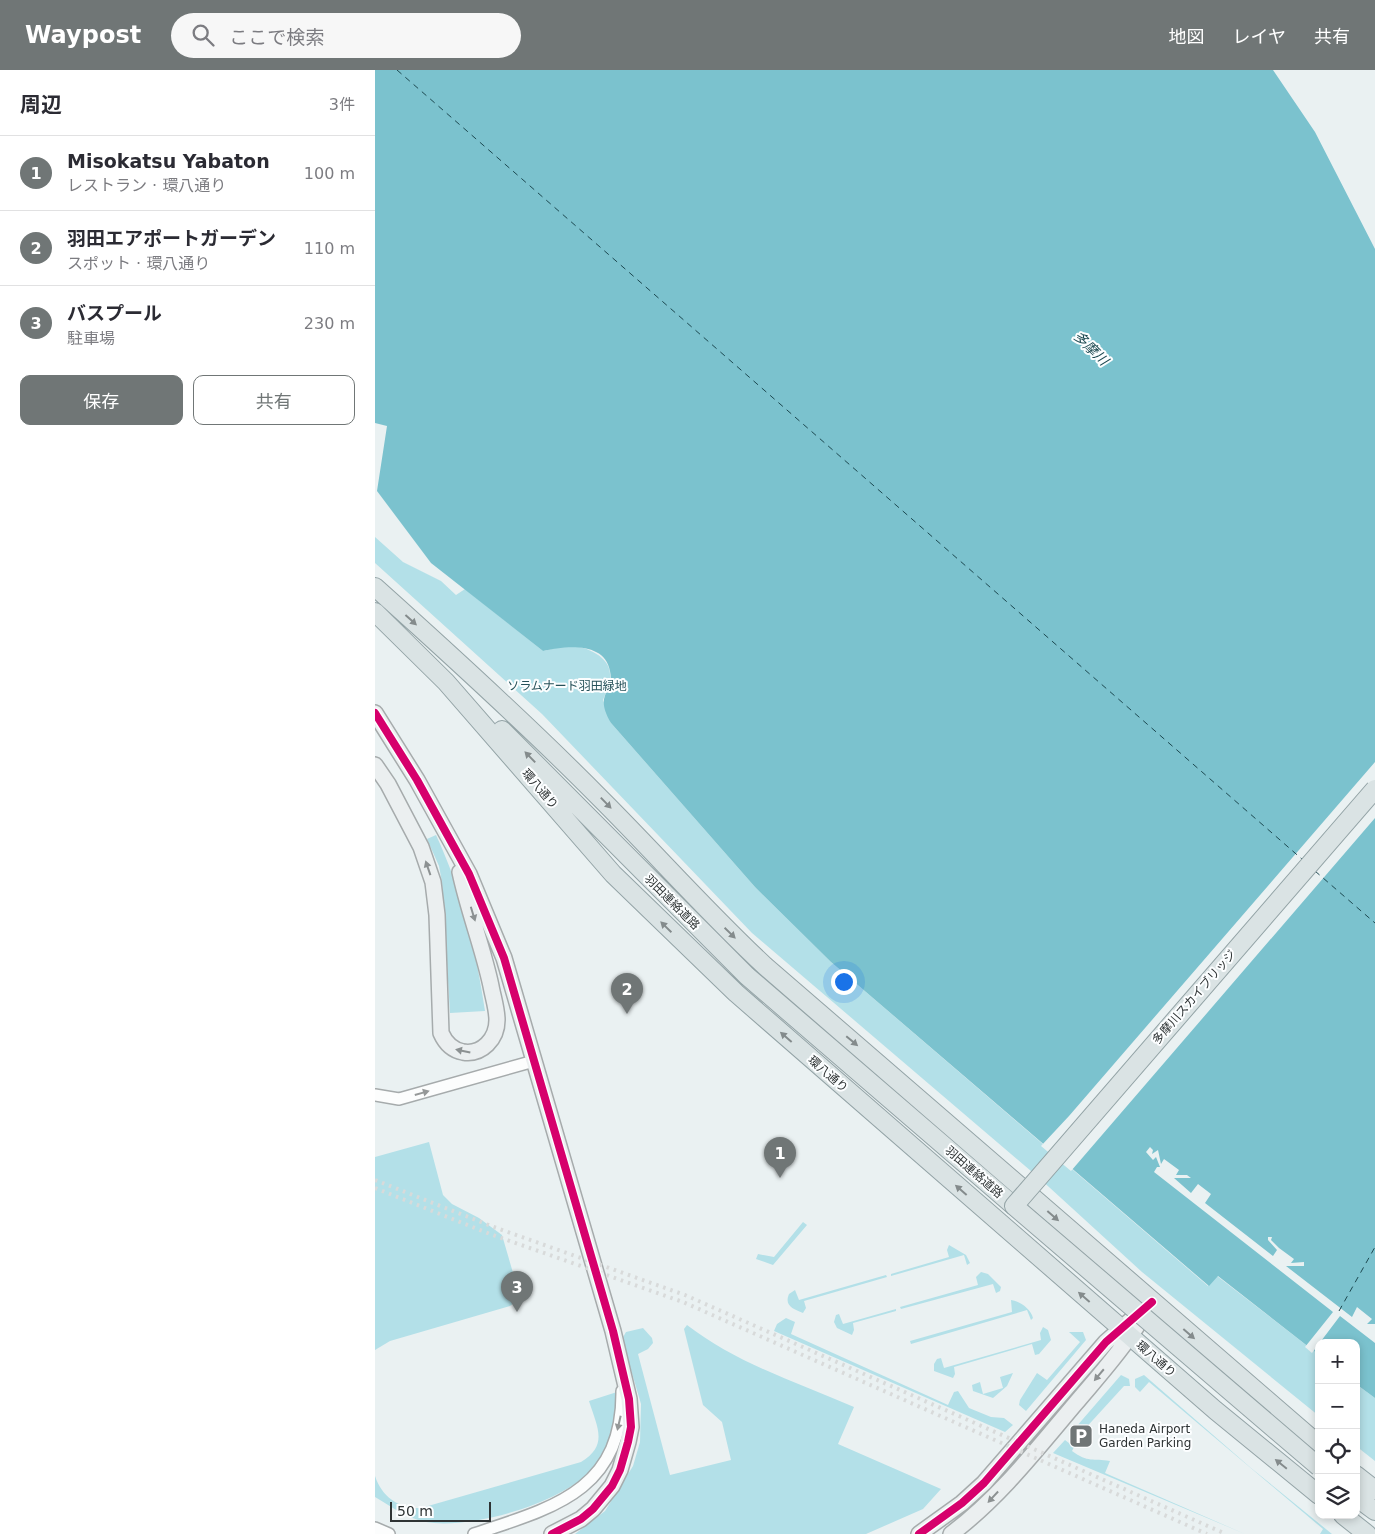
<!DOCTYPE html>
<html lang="ja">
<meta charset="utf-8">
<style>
:root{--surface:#fff;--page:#f7f7f7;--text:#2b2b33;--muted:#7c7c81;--line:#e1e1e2;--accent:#707676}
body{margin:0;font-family:"DejaVu Sans","Noto Sans JP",sans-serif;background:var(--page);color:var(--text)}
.controls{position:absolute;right:15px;bottom:15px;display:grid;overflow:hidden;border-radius:10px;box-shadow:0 2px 8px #0003}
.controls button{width:45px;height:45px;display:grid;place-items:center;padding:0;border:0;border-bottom:1px solid var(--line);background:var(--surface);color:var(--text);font:25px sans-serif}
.scale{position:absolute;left:15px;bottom:12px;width:101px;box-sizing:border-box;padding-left:5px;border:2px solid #2e3334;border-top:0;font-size:14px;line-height:18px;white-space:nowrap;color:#2e3334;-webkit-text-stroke:4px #fcfeff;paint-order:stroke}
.you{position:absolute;left:468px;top:911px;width:18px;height:18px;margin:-12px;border:4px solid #fff;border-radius:50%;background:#1a73e8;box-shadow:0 0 0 8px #1a73e833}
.badge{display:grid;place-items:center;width:32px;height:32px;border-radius:50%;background:var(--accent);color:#fff;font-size:16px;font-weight:700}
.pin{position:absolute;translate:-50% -41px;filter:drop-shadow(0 1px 2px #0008)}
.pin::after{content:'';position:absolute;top:26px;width:18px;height:15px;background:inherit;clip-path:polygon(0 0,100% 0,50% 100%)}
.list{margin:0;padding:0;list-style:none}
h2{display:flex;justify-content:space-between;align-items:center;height:65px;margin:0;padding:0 20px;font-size:21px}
h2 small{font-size:16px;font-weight:400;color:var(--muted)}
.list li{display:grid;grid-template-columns:32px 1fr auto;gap:15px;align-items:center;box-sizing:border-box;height:75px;padding:0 20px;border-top:1px solid var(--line)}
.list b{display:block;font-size:19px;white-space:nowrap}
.list p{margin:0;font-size:16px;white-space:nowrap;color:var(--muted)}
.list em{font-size:16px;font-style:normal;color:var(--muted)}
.actions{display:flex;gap:10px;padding:15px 20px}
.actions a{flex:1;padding:11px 0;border:1px solid var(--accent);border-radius:10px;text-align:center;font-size:18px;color:var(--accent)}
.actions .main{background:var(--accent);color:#fff}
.icon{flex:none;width:28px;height:28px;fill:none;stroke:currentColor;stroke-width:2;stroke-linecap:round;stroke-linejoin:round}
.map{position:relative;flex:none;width:1000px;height:1464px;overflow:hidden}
header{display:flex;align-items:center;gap:30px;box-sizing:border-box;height:70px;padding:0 25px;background:var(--accent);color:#fff}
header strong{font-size:24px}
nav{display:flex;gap:28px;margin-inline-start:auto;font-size:18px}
.search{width:350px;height:45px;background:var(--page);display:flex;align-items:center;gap:12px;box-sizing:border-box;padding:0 18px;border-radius:28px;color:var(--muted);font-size:19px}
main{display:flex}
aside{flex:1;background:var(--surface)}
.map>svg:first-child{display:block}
.green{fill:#b3e0e8}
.water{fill:#7bc2ce}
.pier{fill:#eaf1f2}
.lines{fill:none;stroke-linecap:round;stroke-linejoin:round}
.ferry{stroke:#1d4951;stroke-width:1;stroke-dasharray:6 5;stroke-linecap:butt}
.street-casing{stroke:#a6abac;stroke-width:14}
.secondary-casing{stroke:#a6abac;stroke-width:18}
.primary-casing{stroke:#93a3a6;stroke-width:20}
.street{stroke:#fcfdfd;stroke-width:11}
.secondary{stroke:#ebeff0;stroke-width:15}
.primary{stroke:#dae3e4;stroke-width:18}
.rail{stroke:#d8dada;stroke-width:4;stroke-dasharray:2.5 5;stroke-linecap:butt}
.primary-bridge-casing{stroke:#93a3a6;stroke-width:20;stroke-linecap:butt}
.primary-bridge{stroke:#dae3e4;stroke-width:18}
.cycleway-casing{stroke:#fcfeff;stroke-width:11}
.cycleway{stroke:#d6006c;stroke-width:8}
.oneway{fill:#848b8c}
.oneway2{fill:#8c9192}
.oneway3{fill:#959898}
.labels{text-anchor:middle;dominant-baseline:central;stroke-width:4;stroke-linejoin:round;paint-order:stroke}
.park-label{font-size:12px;fill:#27525a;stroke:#fcfeff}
.street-label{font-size:12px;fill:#2e3334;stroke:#fcfeff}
.poi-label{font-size:12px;fill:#2e3334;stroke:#fcfeff;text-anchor:start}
.water-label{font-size:14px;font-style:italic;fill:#1d4951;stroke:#fcfeff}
</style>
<header>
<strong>Waypost</strong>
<div class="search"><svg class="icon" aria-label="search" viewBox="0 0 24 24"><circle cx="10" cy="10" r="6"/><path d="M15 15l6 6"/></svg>ここで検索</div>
<nav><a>地図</a><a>レイヤ</a><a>共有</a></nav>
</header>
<main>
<aside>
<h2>周辺<small>3件</small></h2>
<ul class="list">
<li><span class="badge">1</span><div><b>Misokatsu Yabaton</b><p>レストラン · 環八通り</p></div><em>100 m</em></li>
<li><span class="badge">2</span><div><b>羽田エアポートガーデン</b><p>スポット · 環八通り</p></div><em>110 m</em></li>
<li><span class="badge">3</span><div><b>バスプール</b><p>駐車場</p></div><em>230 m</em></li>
</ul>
<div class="actions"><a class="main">保存</a><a>共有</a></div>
</aside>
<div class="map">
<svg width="1000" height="1464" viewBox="0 0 1000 1464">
<rect width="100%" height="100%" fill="#eaf1f2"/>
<!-- green -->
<path class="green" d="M0,467L28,492L66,511L81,525L90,519L168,581C177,579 187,576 196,576C211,576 235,587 235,604C236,613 231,622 228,630L236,653L380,817L456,892L833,1216L842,1206L944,1285V1346L767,1202L663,1107L377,863L167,644L0,493Z
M61,765C87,821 101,880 110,941L75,943L67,812L64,796L52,769Z
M54,1072L68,1125L77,1134L104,1148L127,1165L143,1220L139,1233L135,1236L15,1271L0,1280V1087Z
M428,1152L432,1155L398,1195L381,1189L383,1184L399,1187Z
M574,1175L591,1185L595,1193L592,1195L589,1185L516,1206V1204L574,1187L572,1180Z
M606,1202L613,1204L626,1217L625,1221L621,1223L618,1214L526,1239L525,1237L603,1215L601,1207Z
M511,1205L512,1207L429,1231L431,1238L428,1243C418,1239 409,1236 414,1224L420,1220L424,1230Z
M636,1230C645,1231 656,1239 658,1248L656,1250L652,1240L536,1274L535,1271L637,1242Z
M521,1239V1241L478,1253L479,1260L477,1265L462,1258L459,1252L461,1245L464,1244L468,1254Z
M411,1248L420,1252L416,1264L573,1335L579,1322L583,1321L594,1338L616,1347L629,1348L638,1355L630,1362L399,1261L402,1254Z
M312,1255C361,1293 423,1313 479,1337L463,1374L566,1419L548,1439L491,1464H200L230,1441L258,1396L265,1372L266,1334L247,1269L251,1262L268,1258L277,1268L278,1273L273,1279L263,1284L295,1405L356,1390L347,1352L328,1335L309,1259Z
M668,1257L673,1260L676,1270L664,1284L660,1285L657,1274L579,1297L580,1304L578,1308L559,1301V1294L562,1289L566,1288L569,1298L666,1270L665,1263Z
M694,1262H708L711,1270L651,1341L644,1335L645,1330L662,1303L672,1310L705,1272Z
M638,1303L632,1316L618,1328L598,1321L597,1315L605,1312L608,1324L628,1318L625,1307Z
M746,1305L754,1309L755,1316H749L707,1362L701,1357Z
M769,1305L876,1398L957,1464H945L948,1459L774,1312L765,1322L760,1317V1309Z
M981,1314L1000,1328V1391L981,1376Z
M242,1322C241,1348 236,1376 219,1397C190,1433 95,1460 51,1452C31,1448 17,1437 0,1427V1406C7,1427 24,1439 46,1438L206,1392C234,1375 222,1357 214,1331Z
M690,1370L699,1377L697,1381C713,1393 718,1388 735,1391L730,1403L870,1464L678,1383Z"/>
<!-- water -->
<path class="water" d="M0,0H898L940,62L1000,179V1328L981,1314V1273H944V1285L843,1206L834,1216L456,892L380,817L236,653C218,622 240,624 235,601C230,571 189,576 168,581L56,493L2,421L12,356L0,353Z"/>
<!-- pier -->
<path class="pier" d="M1000,692V748L696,1101L666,1076L694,1046Z
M775,1077L778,1080L777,1084L783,1080L786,1094L789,1089L804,1100L801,1105H812L816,1108H799L816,1123L823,1114L836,1124L830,1133L898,1186L902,1180L893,1170V1167H897L896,1170L904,1178L919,1189L916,1193L929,1192V1196H911L977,1247L982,1237L997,1249L992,1254H1000V1273L965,1246L937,1283L930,1277L958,1242L779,1102L782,1097H785L781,1087L778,1090L771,1082Z"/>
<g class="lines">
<!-- ferry -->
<path class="ferry" d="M22,0L928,790
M940,801L1000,853
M964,1241L1000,1177"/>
<!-- street casing -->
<g class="street-casing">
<path id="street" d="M0,1025L24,1029L159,991
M0,1458L14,1464
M99,1464C177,1438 248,1421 247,1321"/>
</g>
<!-- secondary casing -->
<g class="secondary-casing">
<path id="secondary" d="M0,643L42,710L94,804L129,888L238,1261L254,1329L256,1357L253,1372L245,1400L237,1416L218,1439L206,1449L177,1464
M0,695L13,714L46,777L58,812L62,845L66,963C70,972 77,980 88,982C107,985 122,969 122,950C122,939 118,927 116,916C108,878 93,840 85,802
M544,1464L587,1433L609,1413L731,1272L772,1236
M576,1464C624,1428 662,1379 700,1334C721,1309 744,1284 762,1256"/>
</g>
<!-- primary casing -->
<g class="primary-casing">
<path id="primary" d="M0,517C77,586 153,655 226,729C281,784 333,843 390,896L944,1375
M0,542L71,612L238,804L361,923L840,1340L944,1425
M127,660L372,906L639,1136
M981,1405L1000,1420
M981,1427L1000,1441
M968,1445L992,1464"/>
</g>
<!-- street -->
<use href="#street" class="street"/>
<!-- secondary -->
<use href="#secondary" class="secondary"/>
<!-- primary -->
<use href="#primary" class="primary"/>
<!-- rail -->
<path class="rail" d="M0,1110L116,1156L310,1225L851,1464
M0,1118L115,1164L308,1232L832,1464"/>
<!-- primary-bridge casing -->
<g class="primary-bridge-casing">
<path id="primary-bridge" d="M944,1397L639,1136L1000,719"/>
</g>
<!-- primary-bridge -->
<use href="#primary-bridge" class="primary-bridge"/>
<!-- cycleway casing -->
<g class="cycleway-casing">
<path id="cycleway" d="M0,643L42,710L94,804L129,888L238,1261L254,1329L256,1357L253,1372L245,1400L237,1416L218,1439L206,1449L177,1464
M544,1464L587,1433L609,1413L731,1272L777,1232"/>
</g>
<!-- cycleway -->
<use href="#cycleway" class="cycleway"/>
</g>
<!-- one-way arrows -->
<defs><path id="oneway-solid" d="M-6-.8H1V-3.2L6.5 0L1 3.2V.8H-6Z" transform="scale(1.25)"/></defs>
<g class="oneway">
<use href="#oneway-solid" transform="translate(36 550) rotate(42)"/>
<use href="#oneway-solid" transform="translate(155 687) rotate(-134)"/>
<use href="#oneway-solid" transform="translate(231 733) rotate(46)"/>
<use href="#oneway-solid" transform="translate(291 857) rotate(-136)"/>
<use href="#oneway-solid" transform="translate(355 863) rotate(44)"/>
<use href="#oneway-solid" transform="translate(411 967) rotate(-139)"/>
<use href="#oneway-solid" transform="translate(477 971) rotate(40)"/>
<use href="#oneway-solid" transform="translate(586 1120) rotate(-139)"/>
<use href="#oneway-solid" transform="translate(678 1146) rotate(41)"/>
<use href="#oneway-solid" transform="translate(709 1227) rotate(-139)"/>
<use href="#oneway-solid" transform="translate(814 1264) rotate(41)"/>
<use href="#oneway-solid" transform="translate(906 1394) rotate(-141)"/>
</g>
<g class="oneway2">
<use href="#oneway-solid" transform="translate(53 798) rotate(-109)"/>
<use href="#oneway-solid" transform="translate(98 844) rotate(73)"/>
<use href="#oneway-solid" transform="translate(88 981) rotate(-168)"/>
<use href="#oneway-solid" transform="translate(724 1305) rotate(130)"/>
<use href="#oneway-solid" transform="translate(618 1427) rotate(133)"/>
</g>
<g class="oneway3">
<use href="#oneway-solid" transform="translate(47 1023) rotate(-16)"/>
<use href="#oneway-solid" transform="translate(244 1353) rotate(103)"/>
</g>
<!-- icons -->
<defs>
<g id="parking-square" transform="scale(1.25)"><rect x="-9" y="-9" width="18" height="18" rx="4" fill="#707676" stroke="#fcfeff"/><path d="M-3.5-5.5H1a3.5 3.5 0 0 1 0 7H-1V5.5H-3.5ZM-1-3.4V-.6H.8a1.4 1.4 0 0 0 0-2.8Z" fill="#fff"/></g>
</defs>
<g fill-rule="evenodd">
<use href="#parking-square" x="706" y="1366"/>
</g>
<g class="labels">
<!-- park labels -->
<g class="park-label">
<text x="192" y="616">ソラムナード羽田緑地</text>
</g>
<!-- street labels -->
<g class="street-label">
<text transform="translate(165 719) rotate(49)">環八通り</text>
<text transform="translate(297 832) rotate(45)">羽田連絡道路</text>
<text transform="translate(819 927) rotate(-49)">多摩川スカイブリッジ</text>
<text transform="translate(453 1004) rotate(41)">環八通り</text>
<text transform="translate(599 1102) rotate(41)">羽田連絡道路</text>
<text transform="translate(781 1289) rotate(41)">環八通り</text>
</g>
<!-- poi labels -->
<g class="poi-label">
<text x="724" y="1359">Haneda Airport<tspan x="724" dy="14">Garden Parking</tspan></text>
</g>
<!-- water labels -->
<g class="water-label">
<text transform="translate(716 278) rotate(44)">多摩川</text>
</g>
</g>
</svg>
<div class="controls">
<button>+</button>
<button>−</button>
<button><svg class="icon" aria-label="locate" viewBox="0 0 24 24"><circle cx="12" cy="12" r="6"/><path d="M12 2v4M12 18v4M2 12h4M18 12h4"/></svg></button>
<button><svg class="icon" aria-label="layers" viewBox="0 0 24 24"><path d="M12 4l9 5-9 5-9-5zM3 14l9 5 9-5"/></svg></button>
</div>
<div class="scale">50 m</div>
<div class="you"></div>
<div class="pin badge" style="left:405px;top:1108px">1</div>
<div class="pin badge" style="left:252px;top:944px">2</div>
<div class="pin badge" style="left:142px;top:1242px">3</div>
</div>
</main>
